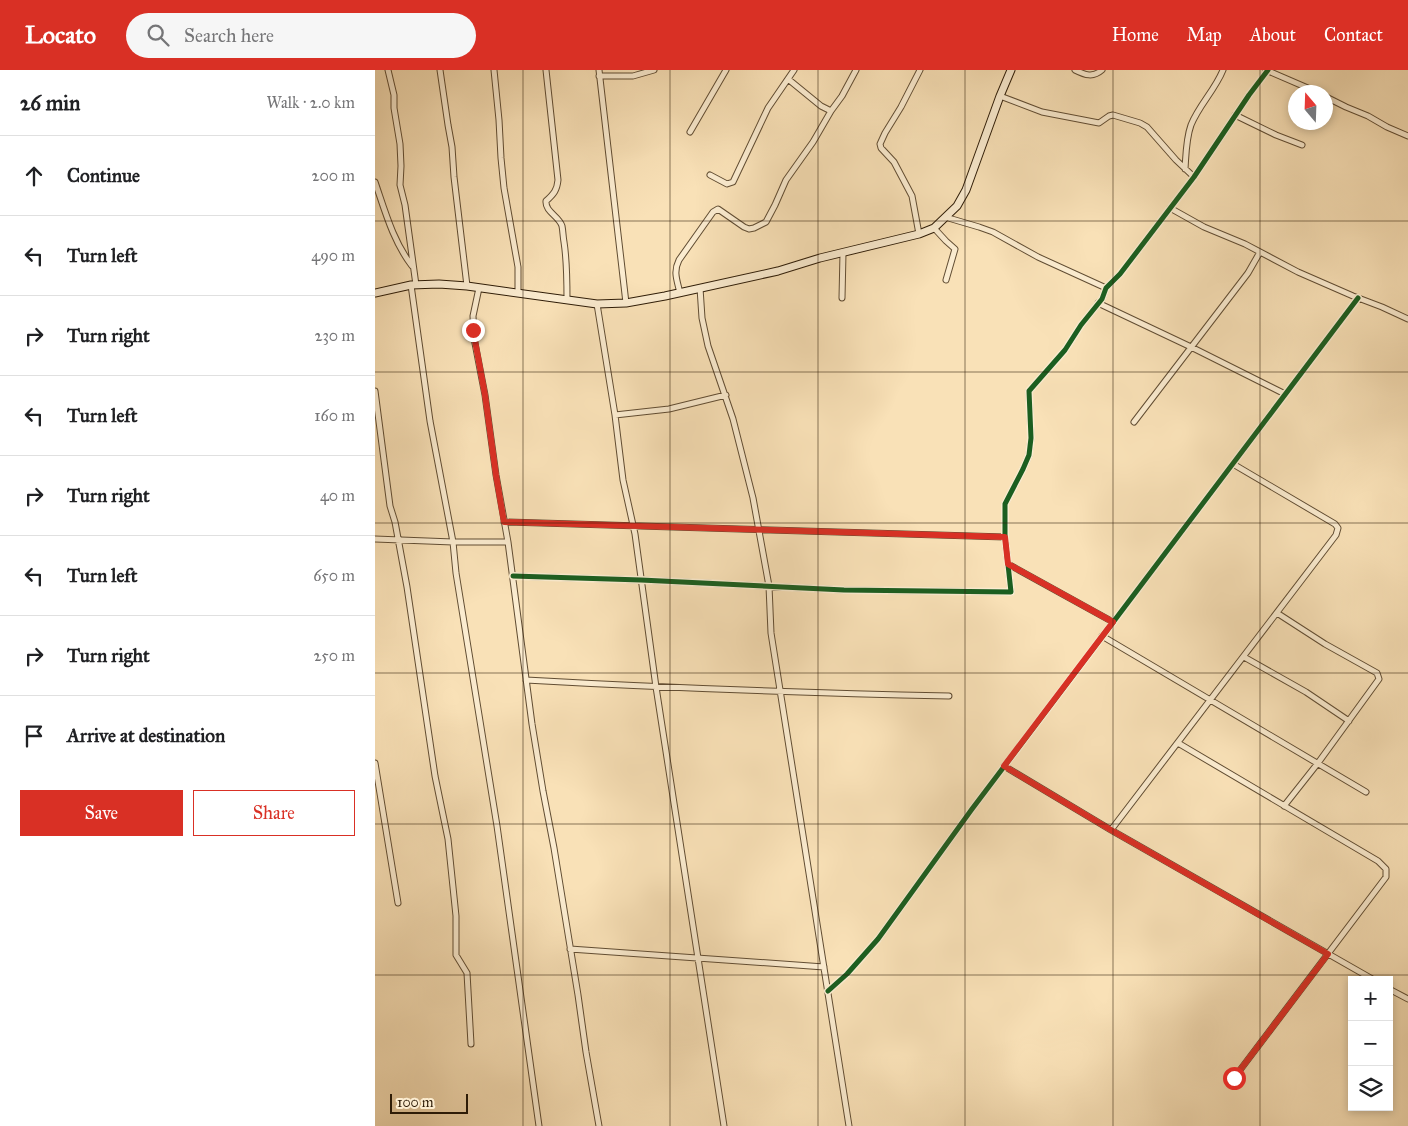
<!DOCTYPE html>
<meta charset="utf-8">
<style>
:root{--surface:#fff;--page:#f6f6f6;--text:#202124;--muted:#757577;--line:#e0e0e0;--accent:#d93025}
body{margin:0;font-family:"IM FELL Great Primer",serif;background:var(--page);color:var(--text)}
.controls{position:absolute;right:15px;bottom:15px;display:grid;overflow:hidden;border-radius:0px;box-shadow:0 2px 8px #0003}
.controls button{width:45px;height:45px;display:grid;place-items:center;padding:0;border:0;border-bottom:1px solid var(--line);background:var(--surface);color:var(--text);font:25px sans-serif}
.compass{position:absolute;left:913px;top:15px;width:45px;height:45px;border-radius:50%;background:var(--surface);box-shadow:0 2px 8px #0003;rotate:341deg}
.scale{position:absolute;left:15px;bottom:12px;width:78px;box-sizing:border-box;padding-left:5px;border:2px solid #2e1c07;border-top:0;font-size:14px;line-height:18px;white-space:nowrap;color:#2e1c07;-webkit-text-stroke:4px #fbecd0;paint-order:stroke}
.stop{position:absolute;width:15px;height:15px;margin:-11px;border:4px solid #d93025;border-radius:50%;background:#fff}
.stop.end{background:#d93025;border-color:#fff;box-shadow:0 1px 5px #0008}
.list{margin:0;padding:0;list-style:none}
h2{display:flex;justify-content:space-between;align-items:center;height:65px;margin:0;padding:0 20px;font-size:21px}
h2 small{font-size:16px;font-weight:400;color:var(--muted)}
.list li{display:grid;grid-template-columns:32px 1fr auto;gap:15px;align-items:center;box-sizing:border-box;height:80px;padding:0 20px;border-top:1px solid var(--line)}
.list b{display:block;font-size:19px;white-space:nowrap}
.list em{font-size:16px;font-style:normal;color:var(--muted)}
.actions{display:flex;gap:10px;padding:15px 20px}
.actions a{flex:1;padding:11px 0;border:1px solid var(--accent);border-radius:0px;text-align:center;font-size:18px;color:var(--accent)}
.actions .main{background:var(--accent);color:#fff}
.icon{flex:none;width:28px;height:28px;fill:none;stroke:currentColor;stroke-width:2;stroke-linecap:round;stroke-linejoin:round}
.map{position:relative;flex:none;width:1033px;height:1056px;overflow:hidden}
header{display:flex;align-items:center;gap:30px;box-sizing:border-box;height:70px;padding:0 25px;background:var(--accent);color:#fff}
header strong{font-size:24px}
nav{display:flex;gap:28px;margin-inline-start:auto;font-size:18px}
.search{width:350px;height:45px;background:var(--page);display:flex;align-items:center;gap:12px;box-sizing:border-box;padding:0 18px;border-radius:28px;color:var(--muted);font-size:19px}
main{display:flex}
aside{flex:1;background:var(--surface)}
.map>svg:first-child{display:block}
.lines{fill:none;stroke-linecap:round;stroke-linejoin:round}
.street-casing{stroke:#614d33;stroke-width:7}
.secondary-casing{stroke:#2e1c07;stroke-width:9}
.street{stroke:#fbecd0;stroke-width:5}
.secondary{stroke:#fbecd0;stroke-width:7}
.cycleway-casing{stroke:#fbecd0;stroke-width:8}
.cycleway{stroke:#1b5e20;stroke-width:5}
.route{stroke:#d93025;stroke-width:6}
.grid{fill:none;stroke:#2e1c07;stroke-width:1;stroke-opacity:0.55}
</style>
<header>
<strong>Locato</strong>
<div class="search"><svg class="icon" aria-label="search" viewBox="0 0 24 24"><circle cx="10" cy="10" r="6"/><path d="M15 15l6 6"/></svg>Search here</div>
<nav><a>Home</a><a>Map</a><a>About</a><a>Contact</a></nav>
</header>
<main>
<aside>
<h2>26 min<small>Walk · 2.0 km</small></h2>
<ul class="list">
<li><svg class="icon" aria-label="ahead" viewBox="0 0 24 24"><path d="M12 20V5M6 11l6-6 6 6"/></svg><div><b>Continue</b></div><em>200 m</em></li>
<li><svg class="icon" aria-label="left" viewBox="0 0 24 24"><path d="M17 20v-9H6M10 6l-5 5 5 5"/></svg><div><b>Turn left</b></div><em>490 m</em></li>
<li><svg class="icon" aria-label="right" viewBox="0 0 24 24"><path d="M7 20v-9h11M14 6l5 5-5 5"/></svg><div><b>Turn right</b></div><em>230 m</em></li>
<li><svg class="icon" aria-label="left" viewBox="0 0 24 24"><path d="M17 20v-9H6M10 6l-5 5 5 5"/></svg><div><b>Turn left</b></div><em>160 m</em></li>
<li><svg class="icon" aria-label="right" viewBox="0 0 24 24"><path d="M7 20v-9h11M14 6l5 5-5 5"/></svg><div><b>Turn right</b></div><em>40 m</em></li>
<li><svg class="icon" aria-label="left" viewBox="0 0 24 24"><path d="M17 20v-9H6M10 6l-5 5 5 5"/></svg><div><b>Turn left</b></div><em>650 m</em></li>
<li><svg class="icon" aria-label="right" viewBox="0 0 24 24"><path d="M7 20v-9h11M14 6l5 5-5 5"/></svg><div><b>Turn right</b></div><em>250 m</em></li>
<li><svg class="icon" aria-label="arrive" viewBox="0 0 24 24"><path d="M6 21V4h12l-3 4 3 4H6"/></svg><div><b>Arrive at destination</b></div></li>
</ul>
<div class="actions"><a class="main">Save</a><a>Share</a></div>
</aside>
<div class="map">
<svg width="1033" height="1056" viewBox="0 0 1033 1056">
<rect width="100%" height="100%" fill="#f9e1b7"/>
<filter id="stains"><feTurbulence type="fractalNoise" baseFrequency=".004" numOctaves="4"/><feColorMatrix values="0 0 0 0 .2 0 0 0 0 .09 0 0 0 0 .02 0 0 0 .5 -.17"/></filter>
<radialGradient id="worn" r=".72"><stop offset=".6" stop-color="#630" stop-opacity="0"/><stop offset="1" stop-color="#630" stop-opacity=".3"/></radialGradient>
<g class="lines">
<!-- street casing -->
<g class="street-casing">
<path id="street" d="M13,0L19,25V38L25,74L26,96L25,115L30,135L41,215
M65,0L73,55L77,77L79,107L92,216
M119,0L124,50L126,88L129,118L143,197V223
M171,0L183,110C182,120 179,124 171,131C170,142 184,146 187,156C188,161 188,167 189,172C192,191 192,210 192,230
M224,0L251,233
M700,0C710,5 718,8 727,0
M891,0L942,22
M224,6H258L279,0
M413,9L446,36L456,41L467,26L481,0
M625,26L667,42L724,53L734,46L738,45L765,53L772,57L801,90L819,107
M951,27L971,37L993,46L1012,57L1033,66
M860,45L901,65L927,75
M315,62L351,0
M810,99C811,84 811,69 816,55C824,35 840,20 848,0
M335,105L352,114L358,112L393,38L419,0
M0,112C10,141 18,171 37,196
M795,138L829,157L870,174L923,202L978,226L1007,237L1033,249
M570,147L604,157L618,162L663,187L731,218
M559,158L571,171L580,179L571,210
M544,164L537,126L519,92L506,78L505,74L510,63L526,37L545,0
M36,215L55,351L78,472L81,503L122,756L164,1056
M104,218L98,246L99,268L110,325L121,405L133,472L157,654L168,721L179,778L203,925L211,982L224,1056
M325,218L327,248L333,276L358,349L378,428L394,516L396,563L474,1056
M305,223C302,210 298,202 304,190L338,142L343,139L369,157L374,159L379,158L391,152L400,135L411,110L438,72L456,41
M467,228L468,183
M723,233L816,277L910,324
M222,234L240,345L248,410L260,464L281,617L349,1056
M0,321L15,436L20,452L32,517L60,706L73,769L81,846V885L92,903L96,974
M240,345L294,339L351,325
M759,352L873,203L885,182
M129,452L630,467
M0,469L78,472H133
M633,494L738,552
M138,506L266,510L469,520L636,522L630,467V434L648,399L654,385L656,368L654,321L690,280L706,255L727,229L731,218L745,204L819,107L874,25L893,0
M902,543L950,574L1002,603L1004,609L943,693L909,736
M727,566L991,722
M869,587L931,622L974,651
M151,610C292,618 433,623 574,626
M803,673L1003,791L1011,799V807L859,1008
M0,693L23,833
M629,696L736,760L999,910
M736,760L961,465L963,458L960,454L858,394
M195,879L449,897
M1014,919L1033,929
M453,921L472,904L503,869L597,739L983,228"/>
</g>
<!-- secondary casing -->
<g class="secondary-casing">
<path id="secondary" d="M0,223L36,215L64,214L92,216L222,234L251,233L290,226L403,201L445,188L544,164L559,158L582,136L591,120L625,26L636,0"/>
</g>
<!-- street -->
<use href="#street" class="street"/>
<!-- secondary -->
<use href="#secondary" class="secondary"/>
<!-- cycleway casing -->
<g class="cycleway-casing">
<path id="cycleway" d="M138,506L266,510L469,520L636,522L630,467V434L648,399L654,385L656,368L654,321L690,280L706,255L727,229L731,218L745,204L819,107L874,25L893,0
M453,921L472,904L503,869L597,739L983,228"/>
</g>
<!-- cycleway -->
<use href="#cycleway" class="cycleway"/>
</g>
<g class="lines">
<!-- route -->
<path class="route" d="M98,260L110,325L121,405L129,452L630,467L633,494L738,552L629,696L736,760L953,884L859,1008"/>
</g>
<!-- grid -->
<path class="grid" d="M148,0V1056M295,0V1056M443,0V1056M590,0V1056M738,0V1056M885,0V1056M0,151H1033M0,302H1033M0,453H1033M0,603H1033M0,754H1033M0,905H1033"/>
<rect width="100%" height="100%" filter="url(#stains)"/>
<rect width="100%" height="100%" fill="url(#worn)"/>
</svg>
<div class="controls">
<button>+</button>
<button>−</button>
<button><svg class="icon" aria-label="layers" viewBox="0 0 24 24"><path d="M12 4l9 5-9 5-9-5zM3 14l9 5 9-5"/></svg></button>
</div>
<svg class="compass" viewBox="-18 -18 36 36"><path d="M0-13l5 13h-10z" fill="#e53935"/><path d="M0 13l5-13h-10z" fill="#757577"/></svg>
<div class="scale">100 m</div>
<div class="stop" style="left:859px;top:1008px"></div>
<div class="stop end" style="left:98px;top:260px"></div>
</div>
</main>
